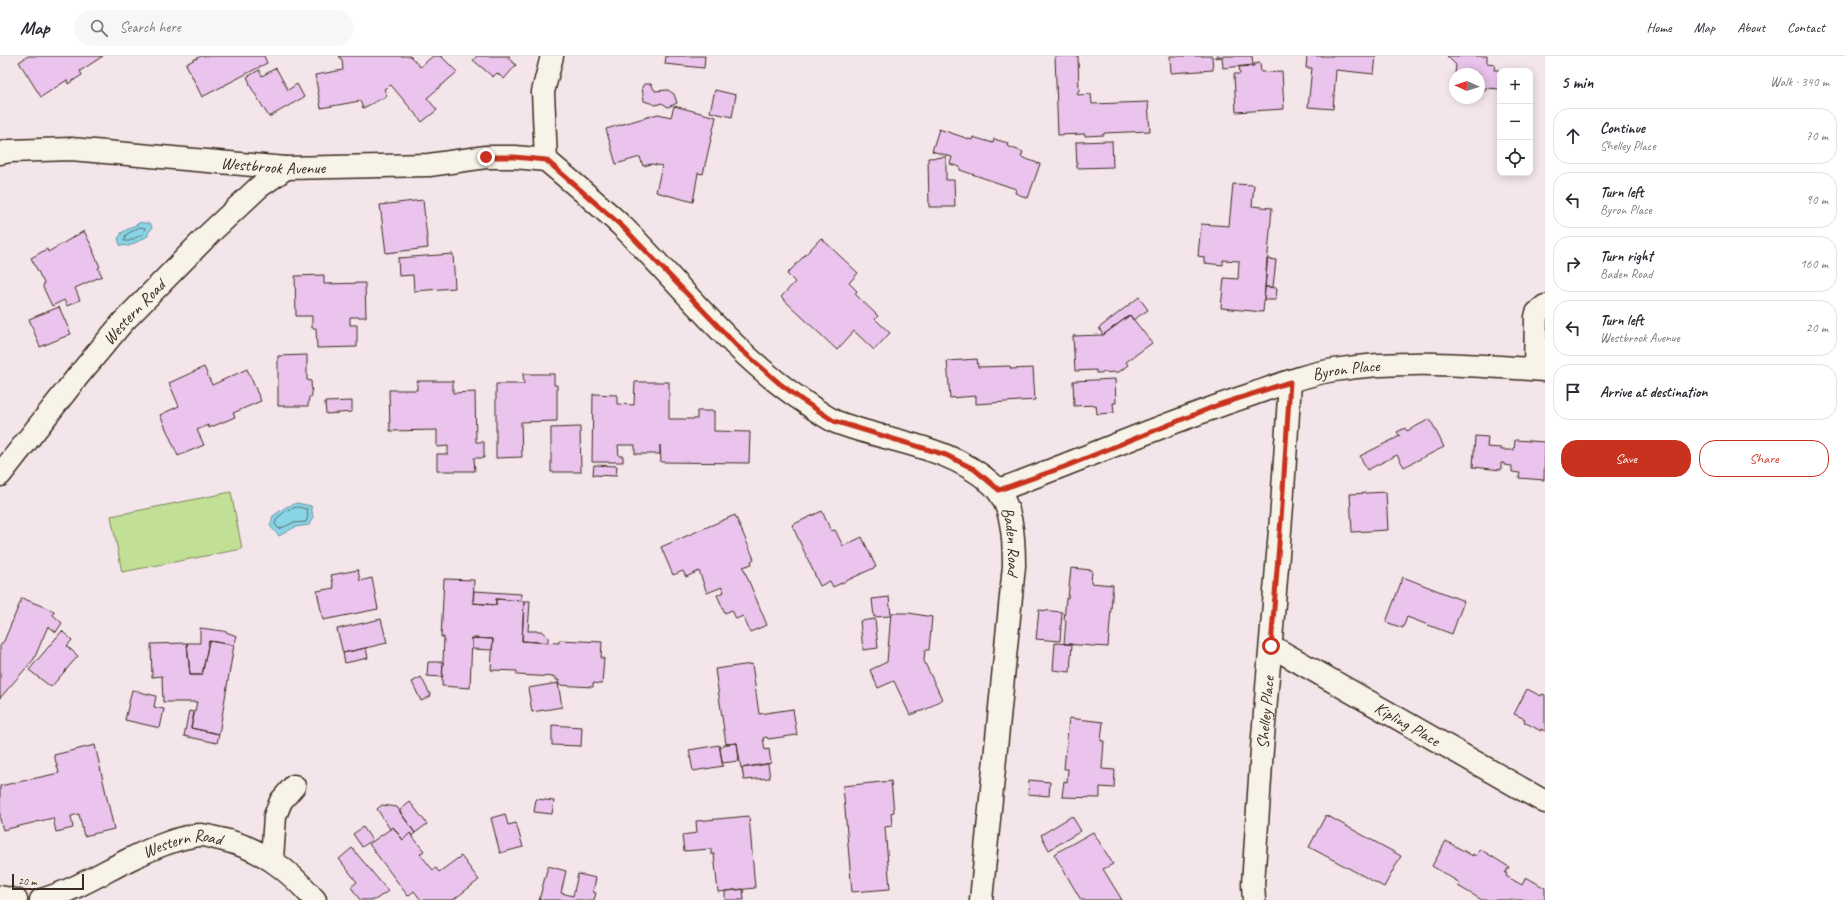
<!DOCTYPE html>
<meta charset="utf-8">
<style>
:root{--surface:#fff;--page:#f7f7f7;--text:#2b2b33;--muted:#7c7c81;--line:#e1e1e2;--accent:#c8321e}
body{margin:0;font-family:Caveat,sans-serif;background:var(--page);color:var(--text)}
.controls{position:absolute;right:12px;top:12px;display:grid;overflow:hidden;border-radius:8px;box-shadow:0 2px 10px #0003}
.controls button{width:36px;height:36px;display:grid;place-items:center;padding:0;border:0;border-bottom:1px solid var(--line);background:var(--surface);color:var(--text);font:20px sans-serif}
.compass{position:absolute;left:1449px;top:12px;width:36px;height:36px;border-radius:50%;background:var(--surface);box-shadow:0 2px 10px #0003;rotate:273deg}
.scale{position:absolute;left:12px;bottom:10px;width:72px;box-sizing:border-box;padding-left:4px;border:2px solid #3b2a1e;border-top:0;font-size:11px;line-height:14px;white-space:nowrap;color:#3b2a1e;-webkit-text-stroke:3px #f7f3e8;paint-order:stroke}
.stop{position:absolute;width:12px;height:12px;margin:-9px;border:3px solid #c8321e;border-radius:50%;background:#fff}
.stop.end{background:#c8321e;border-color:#fff;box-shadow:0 1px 4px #0008}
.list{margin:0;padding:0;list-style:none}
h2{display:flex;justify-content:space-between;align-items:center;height:52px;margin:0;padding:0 16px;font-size:17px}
h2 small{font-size:13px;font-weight:400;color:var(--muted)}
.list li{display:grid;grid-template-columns:26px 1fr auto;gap:12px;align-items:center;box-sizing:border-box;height:56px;margin:0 8px 8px;padding:0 8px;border:1px solid var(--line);border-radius:16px}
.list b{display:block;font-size:15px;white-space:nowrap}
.list p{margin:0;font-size:13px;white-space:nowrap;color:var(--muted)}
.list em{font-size:13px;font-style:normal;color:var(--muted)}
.actions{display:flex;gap:8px;padding:12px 16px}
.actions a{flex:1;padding:9px 0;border:1px solid var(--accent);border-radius:16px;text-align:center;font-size:14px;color:var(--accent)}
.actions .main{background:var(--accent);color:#fff}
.icon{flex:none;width:22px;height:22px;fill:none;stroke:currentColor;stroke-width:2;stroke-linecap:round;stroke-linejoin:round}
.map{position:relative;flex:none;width:1545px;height:844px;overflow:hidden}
header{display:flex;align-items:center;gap:24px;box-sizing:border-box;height:56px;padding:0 20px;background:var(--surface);border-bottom:1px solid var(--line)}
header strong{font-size:19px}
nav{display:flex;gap:22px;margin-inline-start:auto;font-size:14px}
.search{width:280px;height:36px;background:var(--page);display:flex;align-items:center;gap:10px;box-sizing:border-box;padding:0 14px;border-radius:22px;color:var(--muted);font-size:15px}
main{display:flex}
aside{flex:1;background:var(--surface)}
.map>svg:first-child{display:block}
.green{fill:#c2df96;stroke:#7e845a}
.water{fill:#88d5e8;stroke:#699197}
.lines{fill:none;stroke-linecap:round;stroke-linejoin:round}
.shore{stroke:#5a6e6f;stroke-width:1}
.building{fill:#ebc4ed;stroke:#3b2a1e}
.minor-casing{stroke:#3b2a1e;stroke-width:25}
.minor{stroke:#f7f3e8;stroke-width:22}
.route{stroke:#c8321e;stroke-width:5}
.labels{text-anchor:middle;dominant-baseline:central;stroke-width:3;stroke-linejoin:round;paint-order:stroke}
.street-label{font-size:17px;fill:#3b2a1e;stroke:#f7f3e8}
</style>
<header>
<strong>Map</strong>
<div class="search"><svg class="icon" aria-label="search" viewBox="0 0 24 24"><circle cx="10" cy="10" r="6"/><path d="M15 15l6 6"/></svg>Search here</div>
<nav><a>Home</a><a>Map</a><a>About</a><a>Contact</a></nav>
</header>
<main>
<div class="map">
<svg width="1545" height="844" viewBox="0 0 1545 844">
<rect width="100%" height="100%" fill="#f3e5ea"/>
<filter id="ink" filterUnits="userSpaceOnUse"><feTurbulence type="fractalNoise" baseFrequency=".025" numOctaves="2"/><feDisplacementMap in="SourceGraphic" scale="8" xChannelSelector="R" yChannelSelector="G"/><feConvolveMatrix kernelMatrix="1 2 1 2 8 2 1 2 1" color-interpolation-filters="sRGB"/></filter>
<g filter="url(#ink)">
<!-- green -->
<path class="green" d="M231,436L242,493L122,516L111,460Z"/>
<!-- water -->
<path class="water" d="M141,166C145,169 151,164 152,172L148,177V180L129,190L120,189L118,182L121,179V177Z
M297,447L311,450L313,461L309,469L295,471L279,480L270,470L273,460L286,451Z"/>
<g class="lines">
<!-- shore -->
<path class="shore" d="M140,171L145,172L143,178L129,185H124L126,179Z
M298,451L307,453L308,460L306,466L293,467L279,473L275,468L277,462L287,454Z"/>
</g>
<!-- building -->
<path class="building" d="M28,0H103L80,15L82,19L68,28L67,24L41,41L19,6Z
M201,0H264L267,7L202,41L186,8Z
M339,0H410L420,11L433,0H441L457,16L427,42L437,54L422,66L391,29L384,33L387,40L363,52L360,45L321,52L315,19L343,14L342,4Z
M477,0H510L508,2L516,9L504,23L497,17L493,21L473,4Z
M666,0H705L704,12L665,8Z
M1055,0H1078L1079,36H1077L1078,39L1091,38L1092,48L1148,46L1150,75L1104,77V79L1085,80V78L1058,79Z
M1170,0H1212L1213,14L1171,17Z
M1215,0H1252L1253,9L1223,12L1222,1L1215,2Z
M1307,0H1376L1374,18L1336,14L1333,53L1308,51L1312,12H1306Z
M1447,0H1487V7L1495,8L1494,14H1506L1500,15V33L1485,32V35H1479V18H1455L1456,9Z
M1260,7L1261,16L1282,15L1284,53L1236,56L1234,18H1240L1239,11L1254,10V8Z
M276,12L288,34L297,28L304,41L269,61L249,28L250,27L247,21L259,14L262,20Z
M644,28H651L655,35L668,34L674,38L677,47L668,51L662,47L656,49L644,45L642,31Z
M715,34L736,39L732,61L710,56Z
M674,50L716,61L703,118L698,117L693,146L656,136L662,110L652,108L643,110L640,101L616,108L606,73L658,58L671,61Z
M939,73L972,84L973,81L993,87L994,83L1008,87L1007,90L1023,96L1021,101L1040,108L1028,142L1015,137L1016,133L960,114V111L950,108L952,101L932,95Z
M1112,85L1113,111L1077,112L1076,86Z
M946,101V124H954L955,151H929L928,102Z
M1233,128L1254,129L1252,150L1272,152L1263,256L1221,252L1224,222L1238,223L1239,205L1223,204V209L1204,207V201L1198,200L1201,168L1229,170Z
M423,144L428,192L386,197L380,149Z
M84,175L94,195H93L100,211L98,212L102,220L75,232L80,244L67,250L64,244L52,250L43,231L44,227L31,202L47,193L48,196Z
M821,182L858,217L849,227L857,235L855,238L878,260L875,263L890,277L874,294L854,275L837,294L781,241L795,226L787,218Z
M453,198L455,232L414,235L413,219L399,220L398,202Z
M1267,203L1276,204L1273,231H1265Z
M324,219V228L365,227L366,261H350V269H357V291L317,292L316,272H312V260H296L295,220Z
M1265,231L1277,232L1276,244H1264Z
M1139,241L1148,254L1133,264L1130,259L1103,279L1099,272Z
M59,251L71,278L40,291L29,263Z
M1130,259L1152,287L1126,306L1128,309L1119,316L1096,317V314L1075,315L1073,280L1103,279Z
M307,299V324L311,325L312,341H309L308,350H278V300Z
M977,303L978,311L1010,310L1011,313L1033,312L1035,344L976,348V340L950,342L947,305Z
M204,311L212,329L247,313L261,345L233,357L235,361L209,372L208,369L197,374L204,389L178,400L160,359L179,350L169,327Z
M523,318H554V329H557V365L521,366L522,401L496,402V328H524Z
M1115,323L1116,347H1113L1114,357L1097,358L1096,349L1074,350L1073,325Z
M417,325H453V337L475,336L476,386H484V402H474L475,415H437V398H448V390L437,391V374L390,375L389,334H417Z
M635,326H669V363H697V355H714V375L750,376L749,407L661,406L660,389V398H635V389H618L619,400H623V406H592L593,338L617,339V348L634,349Z
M352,345V356L326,358L325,346Z
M1430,363L1444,391L1404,411L1397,399L1367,414L1360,400L1400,380L1397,376L1405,372L1407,375Z
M580,371L581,416H551V372Z
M1475,380L1488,381L1487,391L1501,392V394H1514L1515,384L1545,386L1544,424L1519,422L1520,417L1512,416V410L1504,409V407H1501V414L1473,411Z
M594,409L617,410L616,420L593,419Z
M1386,436L1388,474L1352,476L1350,438Z
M822,455L831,475L835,474L843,490L862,481L876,511L833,531L830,525L820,530L792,469Z
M735,459L754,503L751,505L752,508L743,511L767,569L750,576L743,560L736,563L732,554L725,557L717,539L724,536L722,531L707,537L699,515L686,521L683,515L673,519L661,491Z
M1071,512L1092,514L1091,527L1113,529L1108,591L1064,588L1066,564H1064L1066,542H1068Z
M358,514L360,525L372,522L378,553L323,564L317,535L334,532L331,519Z
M1403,521L1464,545L1452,578L1407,561L1403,572L1386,566Z
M444,523L474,524L473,547L496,549V543L524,545L522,585L559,587V584L602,586L601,602H604L602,628L593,627V631L558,629L559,624H556V621L517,619V615L491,614L493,583L472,582L470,632L442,630L444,581H441Z
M474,535L521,538V545L496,543V549L473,547Z
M889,541L891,560L874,561L872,543Z
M22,542L54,555L53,559L62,567L56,576L48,570L34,603L0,642V590L4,585Z
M524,545H530L528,575H541L548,581V587L522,585Z
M1039,554L1062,556L1060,585L1036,583Z
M891,557H909L932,561L929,594H925L924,605L942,643L927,653L910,659L894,625L878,632L870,614L887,606Z
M381,563L387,587L343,597L337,573Z
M875,563L878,592L863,594L860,565Z
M200,572L223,575L237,580L234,589L209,585L202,619H190L187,587H200Z
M62,575L72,584L67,590L78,600L51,631L29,614Z
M472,582L493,583L492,594L472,593Z
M209,585L234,589L219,678L191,672L197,646H163L162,620L152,621L151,588L187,587L190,619H202Z
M1055,587L1072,588L1070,616L1053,614Z
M366,592L368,602L345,607L343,597Z
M428,606H443L442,621L427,620Z
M752,608L759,658L793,653L797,679L768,683L767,681L763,682L765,694L769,693L771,707L741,712L737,687L726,688L715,613Z
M421,621L431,640L421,645L412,626Z
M558,627L562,651L532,656L528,632Z
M1527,633L1541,640L1542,638L1545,639V675L1541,673V675L1524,666L1525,663L1514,658Z
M132,634L156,640L154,651L164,653L160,672L125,664Z
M189,655L194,656L191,672L219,678L217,687L184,680Z
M1069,662L1103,666L1101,685H1104L1102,713L1115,714L1114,732L1100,731V742L1062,741L1064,725L1067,726L1068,713H1064Z
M552,669L582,671L581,690L552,689Z
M737,687L739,705L722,707L720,692L726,688Z
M95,689L114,773L84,780L79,758L71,760L73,772L56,776L53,762L3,774L0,763V730L59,717L54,699Z
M719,689L723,710L693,715L689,694Z
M768,708L770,722L744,724L742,712Z
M1029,724L1050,726L1049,740L1028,738Z
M891,725L894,756L891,757L892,770L885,771L890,833L852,836L843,730Z
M536,743L554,745L552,758L534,756Z
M410,746L427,768L415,777L399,755Z
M382,749L397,751L415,777L412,780L410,777L403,784L393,771L390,773L377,753Z
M505,758L508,769L516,767L523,791L500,797L491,762Z
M1326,759L1401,800L1384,831L1309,791Z
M749,760L755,832L718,836L714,798H711V793L684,795L682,779L697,777L696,765Z
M1072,760L1081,775L1049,794L1041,779Z
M363,771L372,784L362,791L353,778Z
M393,771L403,784L410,777L424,795L420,798L433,814L436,812L439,816L461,800L479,824L453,844H421L414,835L408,840L369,788Z
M1093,776L1113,808L1103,813L1122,844H1081L1054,798Z
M1446,785L1473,800V798L1476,800L1480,793L1509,811L1505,817L1507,818L1506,820L1522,829L1526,821L1545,832V844H1482L1458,830L1460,827L1432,810Z
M352,792L388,835L375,844H360L351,831L357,826L339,803Z
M548,810L566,815L561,837L573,840L578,818L596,822L593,836L596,837L594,844H539Z
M743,833L744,844H725V835Z"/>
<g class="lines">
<!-- minor casing -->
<g class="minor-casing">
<g id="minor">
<path id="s1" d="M0,97L10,95L71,93L286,112L429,109L486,101H515L546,104"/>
<path id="s2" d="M546,104C573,127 600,149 625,173C681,229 736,301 803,345C813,352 825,361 836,366C888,386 949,389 992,428C1013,447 1014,484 1014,510L981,844"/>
<path d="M546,104L543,36L552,0"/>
<path d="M1535,313L1536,261L1537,257L1545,250"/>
<path id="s3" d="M0,419L78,320L123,266L210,177L259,131L286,112"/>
<path id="s4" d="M999,434C1084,403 1167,366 1253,338C1279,329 1307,318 1334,314C1404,303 1475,309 1545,314"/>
<path id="s5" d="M1271,590L1545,746"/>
<path d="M272,803L275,760L281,745L294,730"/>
<path d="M0,841L16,844"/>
<path id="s6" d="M41,844C73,835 100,818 130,803C151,793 175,782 199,779C205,778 213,782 220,783C261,792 288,813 315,844"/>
<path id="s7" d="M1254,844L1253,828L1262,693L1282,450L1290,326"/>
</g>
</g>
<!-- minor -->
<use href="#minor" class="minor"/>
</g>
</g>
<g class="lines" filter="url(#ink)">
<!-- route -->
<path class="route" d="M486,101H514L546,104L624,172L738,291L779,327L802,344L834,365L946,399L974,413L999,434L1064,411L1218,349L1290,326L1282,450L1271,590"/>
</g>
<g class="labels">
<!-- street labels -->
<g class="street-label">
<text stroke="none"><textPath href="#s1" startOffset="274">Westbrook Avenue</textPath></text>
<text stroke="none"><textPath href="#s3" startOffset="211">Western Road</textPath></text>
<text stroke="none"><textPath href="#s4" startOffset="368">Byron Place</textPath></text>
<text stroke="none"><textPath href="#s2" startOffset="624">Baden Road</textPath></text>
<text stroke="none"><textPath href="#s7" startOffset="188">Shelley Place</textPath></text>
<text stroke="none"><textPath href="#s5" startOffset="157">Kipling Place</textPath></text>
<text stroke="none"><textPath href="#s6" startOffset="154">Western Road</textPath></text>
</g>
</g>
</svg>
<div class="controls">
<button>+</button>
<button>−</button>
<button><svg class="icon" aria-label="locate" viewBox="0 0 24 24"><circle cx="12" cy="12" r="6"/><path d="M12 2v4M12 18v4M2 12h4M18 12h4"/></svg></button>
</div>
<svg class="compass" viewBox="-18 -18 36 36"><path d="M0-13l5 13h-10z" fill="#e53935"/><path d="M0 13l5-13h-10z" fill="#7c7c81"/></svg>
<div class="scale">20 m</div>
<div class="stop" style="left:1271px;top:590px"></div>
<div class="stop end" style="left:486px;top:101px"></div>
</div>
<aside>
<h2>5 min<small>Walk · 340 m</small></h2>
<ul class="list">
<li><svg class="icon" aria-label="ahead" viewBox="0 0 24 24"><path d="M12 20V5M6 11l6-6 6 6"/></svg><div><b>Continue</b><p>Shelley Place</p></div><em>70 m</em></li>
<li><svg class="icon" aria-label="left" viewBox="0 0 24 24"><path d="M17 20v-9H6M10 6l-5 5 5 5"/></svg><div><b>Turn left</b><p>Byron Place</p></div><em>90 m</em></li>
<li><svg class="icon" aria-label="right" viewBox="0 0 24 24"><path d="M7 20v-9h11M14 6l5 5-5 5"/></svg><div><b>Turn right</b><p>Baden Road</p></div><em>160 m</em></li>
<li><svg class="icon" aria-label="left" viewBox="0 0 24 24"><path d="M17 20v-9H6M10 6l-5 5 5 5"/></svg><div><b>Turn left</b><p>Westbrook Avenue</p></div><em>20 m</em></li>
<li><svg class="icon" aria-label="arrive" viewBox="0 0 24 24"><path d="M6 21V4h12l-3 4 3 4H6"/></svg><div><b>Arrive at destination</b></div></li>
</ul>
<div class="actions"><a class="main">Save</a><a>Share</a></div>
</aside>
</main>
